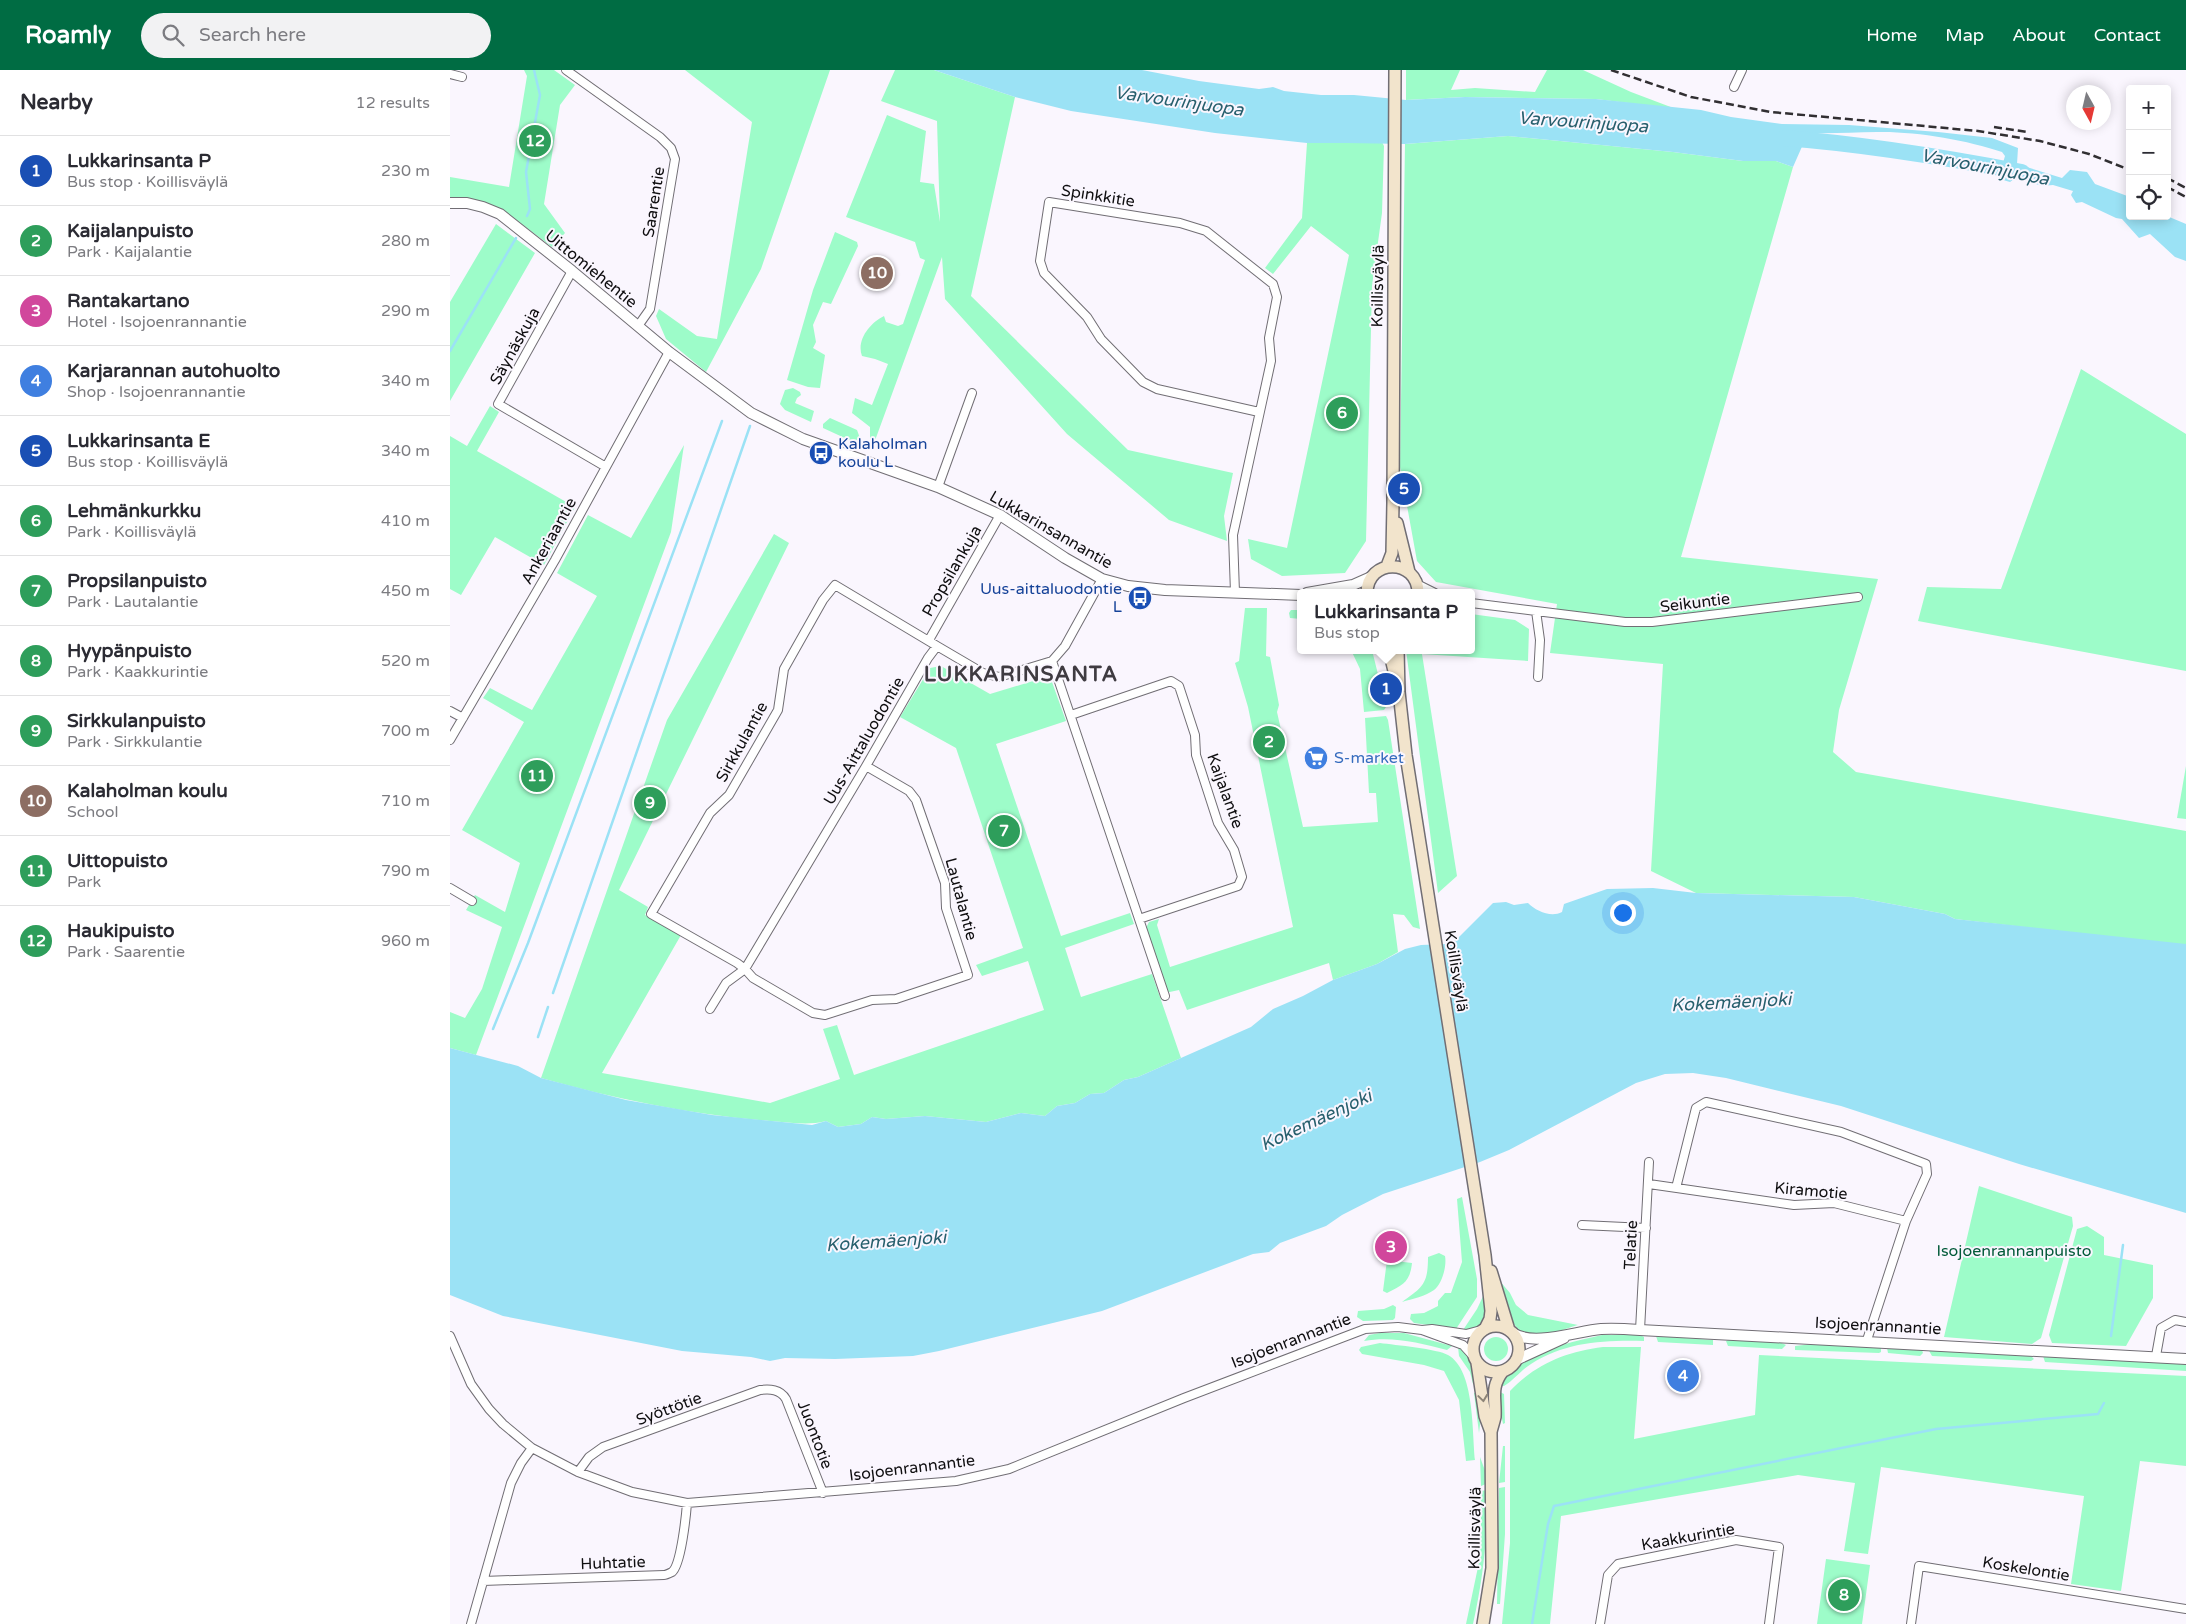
<!DOCTYPE html>
<meta charset="utf-8">
<style>
:root{--surface:#fff;--page:#f2f2f3;--text:#2b2b33;--muted:#7c7c81;--line:#e1e1e2;--accent:#006c43}
body{margin:0;font-family:"Varela Round",sans-serif;background:var(--page);color:var(--text)}
.controls{position:absolute;right:15px;top:15px;display:grid;overflow:hidden;border-radius:5px;box-shadow:0 2px 12px #0003}
.controls button{width:45px;height:45px;display:grid;place-items:center;padding:0;border:0;border-bottom:1px solid var(--line);background:var(--surface);color:var(--text);font:25px sans-serif}
.compass{position:absolute;left:1616px;top:15px;width:45px;height:45px;border-radius:50%;background:var(--surface);box-shadow:0 2px 12px #0003;rotate:172deg}
.you{position:absolute;left:1172px;top:842px;width:18px;height:18px;margin:-12px;border:4px solid #fff;border-radius:50%;background:#1a73e8;box-shadow:0 0 0 8px #1a73e833}
.badge{display:grid;place-items:center;width:32px;height:32px;border-radius:50%;background:var(--accent);color:#fff;font-size:16px;font-weight:700}
.pin{position:absolute;translate:-50% -50%;border:2px solid #fff;box-shadow:0 1px 5px #0006}
.popup{position:absolute;left:847px;top:519px;width:178px;height:65px;box-sizing:border-box;display:grid;place-content:center;border-radius:5px;background:var(--surface);filter:drop-shadow(0 1px 4px #0005);font-size:16px;white-space:nowrap;color:var(--muted)}
.popup b{font-size:19px;color:var(--text)}
.popup::after{content:'';position:absolute;left:50%;top:100%;margin-left:-10px;border:10px solid transparent;border-top-color:var(--surface)}
.list{margin:0;padding:0;list-style:none}
h2{display:flex;justify-content:space-between;align-items:center;height:65px;margin:0;padding:0 20px;font-size:21px}
h2 small{font-size:16px;font-weight:400;color:var(--muted)}
.list li{display:grid;grid-template-columns:32px 1fr auto;gap:15px;align-items:center;box-sizing:border-box;height:70px;padding:0 20px;border-top:1px solid var(--line)}
.list b{display:block;font-size:19px;white-space:nowrap}
.list p{margin:0;font-size:16px;white-space:nowrap;color:var(--muted)}
.list em{font-size:16px;font-style:normal;color:var(--muted)}
.icon{flex:none;width:28px;height:28px;fill:none;stroke:currentColor;stroke-width:2;stroke-linecap:round;stroke-linejoin:round}
.map{position:relative;flex:none;width:1736px;height:1554px;overflow:hidden}
header{display:flex;align-items:center;gap:30px;box-sizing:border-box;height:70px;padding:0 25px;background:var(--accent);color:#fff}
header strong{font-size:24px}
nav{display:flex;gap:28px;margin-inline-start:auto;font-size:18px}
.search{width:350px;height:45px;background:var(--page);display:flex;align-items:center;gap:12px;box-sizing:border-box;padding:0 18px;border-radius:28px;color:var(--muted);font-size:19px}
main{display:flex}
aside{flex:1;background:var(--surface)}
.map>svg:first-child{display:block}
.green{fill:#9dfcc9}
.water{fill:#9be2f5}
.lines{fill:none;stroke-linecap:round;stroke-linejoin:round}
.stream{stroke:#9be2f5;stroke-width:2.5}
.river{stroke:#9be2f5;stroke-width:16}
.minor-casing{stroke:#716e74;stroke-width:10}
.tertiary-casing{stroke:#716e74;stroke-width:12}
.secondary-casing{stroke:#716e74;stroke-width:14}
.minor{stroke:#fff;stroke-width:8}
.tertiary{stroke:#fff;stroke-width:10}
.secondary{stroke:#f2e4cc;stroke-width:11}
.rail{stroke:#312f32;stroke-width:2.5;stroke-dasharray:8 4;stroke-linecap:butt}
.oneway{stroke:#8c8477}
.labels{text-anchor:middle;dominant-baseline:central;stroke-width:4;stroke-linejoin:round;paint-order:stroke}
.street-label{font-size:16px;fill:#0f0e10;stroke:#faf6fe}
.transit-label{font-size:16px;fill:#164399;stroke:#faf6fe;text-anchor:start}
.shop-label{font-size:16px;fill:#366cbe;stroke:#faf6fe;text-anchor:start}
.park-label{font-size:16px;fill:#025a39;stroke:#faf6fe}
.water-label{font-size:18px;font-style:italic;fill:#275f6d;stroke:#faf6fe}
.district-label{font-size:21px;font-weight:bold;letter-spacing:1px;fill:#3f3b41;stroke:#faf6fe}
</style>
<header>
<strong>Roamly</strong>
<div class="search"><svg class="icon" aria-label="search" viewBox="0 0 24 24"><circle cx="10" cy="10" r="6"/><path d="M15 15l6 6"/></svg>Search here</div>
<nav><a>Home</a><a>Map</a><a>About</a><a>Contact</a></nav>
</header>
<main>
<aside>
<h2>Nearby<small>12 results</small></h2>
<ul class="list">
<li><span class="badge" style="background:#1a4fb4">1</span><div><b>Lukkarinsanta P</b><p>Bus stop · Koillisväylä</p></div><em>230 m</em></li>
<li><span class="badge" style="background:#2e9e5b">2</span><div><b>Kaijalanpuisto</b><p>Park · Kaijalantie</p></div><em>280 m</em></li>
<li><span class="badge" style="background:#d1479c">3</span><div><b>Rantakartano</b><p>Hotel · Isojoenrannantie</p></div><em>290 m</em></li>
<li><span class="badge" style="background:#3f7fe0">4</span><div><b>Karjarannan autohuolto</b><p>Shop · Isojoenrannantie</p></div><em>340 m</em></li>
<li><span class="badge" style="background:#1a4fb4">5</span><div><b>Lukkarinsanta E</b><p>Bus stop · Koillisväylä</p></div><em>340 m</em></li>
<li><span class="badge" style="background:#2e9e5b">6</span><div><b>Lehmänkurkku</b><p>Park · Koillisväylä</p></div><em>410 m</em></li>
<li><span class="badge" style="background:#2e9e5b">7</span><div><b>Propsilanpuisto</b><p>Park · Lautalantie</p></div><em>450 m</em></li>
<li><span class="badge" style="background:#2e9e5b">8</span><div><b>Hyypänpuisto</b><p>Park · Kaakkurintie</p></div><em>520 m</em></li>
<li><span class="badge" style="background:#2e9e5b">9</span><div><b>Sirkkulanpuisto</b><p>Park · Sirkkulantie</p></div><em>700 m</em></li>
<li><span class="badge" style="background:#8d6e63">10</span><div><b>Kalaholman koulu</b><p>School</p></div><em>710 m</em></li>
<li><span class="badge" style="background:#2e9e5b">11</span><div><b>Uittopuisto</b><p>Park</p></div><em>790 m</em></li>
<li><span class="badge" style="background:#2e9e5b">12</span><div><b>Haukipuisto</b><p>Park · Saarentie</p></div><em>960 m</em></li>
</ul>
</aside>
<div class="map">
<svg width="1736" height="1554" viewBox="0 0 1736 1554">
<rect width="100%" height="100%" fill="#faf6fe"/>
<!-- green -->
<path class="green" d="M74,0H104L125,15L110,35L94,134L115,163L102,177L69,152L45,137L0,128V107L59,117L77,6Z
M235,0H380L311,199L256,302L216,269L206,246L209,239L247,266L267,269L302,52Z
M445,0H484L565,27L521,226L678,380L783,403L774,446L777,471L719,450L617,364L495,229L492,187L423,376L420,370V357L402,343L405,328L422,335L438,294L425,289L412,286C406,270 420,253 434,246L436,252L448,256L453,254L475,190L470,188L465,172L396,147L437,45L476,61L470,112L484,114L490,152L487,51L431,31Z
M956,0H1010L1001,20L1025,18L1085,22L1097,0H1133L1181,22L1226,39L1146,29L1015,27L956,30Z
M1058,66L1223,82L1293,91H1326L1343,97L1231,487L1428,509L1389,640L1383,682L1406,702L1736,761V876L1505,849L1495,844L1404,827L1246,823L1201,801L1213,594L1100,583L1107,534L986,512L967,491L950,397L955,74Z
M932,72L934,76L932,143L922,216L916,471L895,503L832,506L801,489L798,469L837,478L899,185L861,156L823,204L815,198L852,148L857,73Z
M46,154L85,183L0,331V232Z
M385,162L407,172L408,176L381,234L373,232L363,255L366,272L363,278L375,285L370,318L358,317L337,310L363,220Z
M1631,299L1736,364V601L1468,551L1477,517L1551,519Z
M343,318L350,322L351,325L347,328L345,333L364,341L361,352L335,340L330,334L335,320Z
M40,336L49,342L27,381L125,437L94,495L45,467L11,525L0,519V366L17,376Z
M380,348L407,360L411,371L410,375L373,358V354Z
M234,375L221,462L26,985L0,978V942L15,948L32,919L52,857L16,840L25,825L55,842L70,793L12,760L74,652L33,628L40,618L82,640L147,526L107,503L138,445L181,468Z
M324,464L339,473L169,820L198,837L195,845L231,865L152,1003L320,1033L390,1009L373,959L387,955L404,1005L594,940L578,891L532,906L526,895L573,878L506,678L450,647L480,598L491,596L540,624L593,608L602,612L616,651L546,674L611,866L680,843L684,854L615,878L631,927L702,904L731,988L688,1007L674,1010L654,1023L640,1024L625,1033L607,1036L595,1046L571,1043L536,1052L475,1046L436,1049L422,1047L411,1054L388,1057L376,1051C357,1056 339,1052 320,1051C242,1045 166,1029 91,1008L217,650Z
M795,538H817L816,586L820,587L829,635L827,642L853,757L928,752L926,723H919L915,648L936,646L938,650L970,859L963,857L954,845L943,844L948,882L927,894L883,910L879,893L737,940L729,920L715,923L695,860L699,852L709,849L707,855L720,897L843,857L798,637L785,593L789,591Z
M841,540H851V549L840,548L839,543Z
M1021,544L1065,550L1079,559L1078,591L972,584L1007,806L988,823L956,580H1021Z
M901,580H922L936,637L934,640L914,642L910,599Z
M1736,696V749L1727,748Z
M1529,1116L1622,1147L1623,1156L1591,1268L1582,1274L1494,1267Z
M1012,1127L1027,1209V1227L1006,1259L964,1253L960,1249L961,1244L974,1243L988,1236V1231L995,1223H1001L1012,1192L1007,1129Z
M1637,1156L1654,1167V1185L1703,1195V1228L1676,1276L1602,1273L1599,1265L1627,1159Z
M989,1183L995,1186C997,1196 992,1214 984,1220C976,1226 962,1229 952,1232C973,1217 978,1214 978,1187Z
M937,1190L962,1193C960,1212 953,1215 937,1223L933,1221Z
M1049,1210L1060,1223L1066,1235L1078,1245L1128,1255C1117,1258 1093,1268 1083,1266C1058,1263 1055,1230 1049,1210Z
M1035,1222C1037,1242 1040,1261 1013,1260L1027,1239Z
M943,1235L946,1237L945,1248L943,1250L913,1251L907,1247L908,1241L934,1239Z
M930,1263H954L1002,1276L997,1280C969,1273 943,1266 914,1271L919,1265Z
M1152,1265H1190L1194,1267V1271C1154,1270 1115,1272 1081,1294C1071,1300 1064,1310 1054,1316H1049C1070,1283 1116,1273 1152,1265Z
M1206,1266L1263,1270V1275L1208,1272Z
M1034 1279a12 12 0 1 1 24 0a12 12 0 1 1-24 0Z
M1280,1269L1327,1271L1336,1275L1332,1279L1278,1276L1276,1271Z
M930,1273C945,1275 988,1279 998,1285C1025,1300 1022,1362 1025,1390L1016,1391L1009,1330L994,1301L974,1295L912,1284L909,1280L911,1277Z
M1371,1273L1431,1277V1282L1429,1283L1345,1280V1276Z
M1008,1277C1022,1285 1025,1302 1028,1317L1023,1314L1020,1302L1009,1286Z
M1153,1277H1191L1184,1369L1305,1345L1309,1285L1736,1306V1396L1690,1391L1671,1521L1621,1514L1634,1426L1431,1397L1418,1484L1394,1481L1405,1413L1348,1405L1111,1446L1100,1554H1052L1060,1473V1321C1087,1293 1116,1282 1153,1277Z
M1437,1278L1472,1280L1473,1283L1470,1286L1438,1283Z
M1478,1279L1580,1285L1584,1289L1581,1291L1482,1286Z
M1593,1286L1736,1294V1301L1595,1292Z
M1029,1322L1032,1339L1029,1363L1024,1323Z
M1050,1322L1054,1324L1055,1353L1053,1354L1049,1333Z
M1053,1376H1055V1412L1049,1413Z
M1030,1387L1037,1406L1036,1414L1031,1416Z
M1055,1417V1464L1050,1534H1047L1049,1418Z
M1037,1420C1038,1466 1033,1509 1023,1554H1016L1028,1497L1031,1471V1421Z
M1376,1489L1420,1495L1412,1554H1367Z"/>
<!-- water -->
<path class="water" d="M484,0H692L749,11L809,19L823,17L834,21L871,25H904L956,30L1015,27L1146,29L1251,40L1281,47L1332,54L1399,55L1488,62L1542,68L1568,78L1567,94L1612,108L1620,100L1637,102L1645,114L1680,127V146H1717L1736,154V191L1725,187L1700,164L1689,168L1672,149L1666,148L1632,132L1626,133L1621,125L1623,121L1603,115L1592,116L1574,110L1564,109L1560,112L1553,110L1550,103L1555,86L1552,82C1517,70 1464,61 1427,62C1404,62 1381,64 1358,63L1343,97L1326,91H1293L1223,82L1058,66L955,74L897,73H857L765,63L621,41L565,27Z
M1203,818L1246,823L1404,827L1495,844L1505,849L1736,874V1143L1569,1094L1391,1036L1276,1008L1243,1003L1215,1004L1186,1013L1059,1080L1030,1092L933,1124L892,1145L876,1156L830,1173L819,1182L803,1184L652,1241L489,1281L463,1286L385,1289L335,1288L320,1291L301,1287L232,1281L53,1246L0,1225V978L68,996L91,1008L176,1030L262,1045L362,1055L376,1051L388,1057L411,1054L422,1047L436,1049L475,1046L536,1052L571,1043L595,1046L607,1036L625,1033L640,1024L654,1023L674,1010L688,1007L801,957L823,939L853,926L883,910L927,894L955,879L971,875L996,874L1006,870L1043,833L1056,832L1064,835L1078,833C1086,841 1101,848 1112,842L1114,834L1157,819Z"/>
<g class="lines">
<!-- stream -->
<path class="stream" d="M77,146L80,139L76,102L90,25L84,0
M0,281L66,168
M103,923L300,356
M43,959L78,873L272,351
M88,967L98,937
M1661,1266L1673,1175
M1082,1554L1098,1454L1104,1436L1486,1359L1648,1344L1654,1333"/>
<!-- river -->
<path class="river" d="M1334,68C1414,74 1493,87 1572,102"/>
<!-- minor casing -->
<g class="minor-casing">
<path id="minor" d="M116,0L210,67L221,78L225,89L200,239L188,256
M0,4L12,7
M1284,17L1292,0
M122,201L48,334L156,397
M488,417L522,323
M967,514L985,523
M785,523L783,465L821,291L819,268L827,227L823,214L756,161L730,153L599,132L590,191L594,203L637,247L651,269L693,312L707,319L809,342
M1021,533L1086,541L1090,570L1088,607
M1086,541L1175,552H1202L1408,527
M479,570L550,445
M602,591L715,926
M0,641L13,648
M621,645L721,611L729,616L745,665L746,685L768,753L784,780L792,807L788,816L689,849
M0,670L105,490L219,282
M416,696L459,721L466,730L495,813L496,838L518,905L446,929L422,930L375,945L363,943L303,908L295,899L287,893L201,844L260,743L279,725L328,640L334,599L373,530L385,515L487,576
M0,818L22,831
M260,939L276,913L295,899L416,696L478,588L487,576L533,603L549,607L602,591L615,576L652,509
M1199,1114L1344,1135L1384,1133L1456,1151
M1226,1118L1246,1038L1256,1032L1391,1062L1476,1094L1477,1104L1456,1151L1417,1270
M1132,1155L1196,1158
M972,1260L1013,1275L1023,1286
M1190,1260L1199,1092
M0,1266L21,1314L39,1339L53,1354L82,1378L128,1402L182,1422L237,1433L506,1411L559,1399L734,1328L915,1259L948,1257L972,1260L982,1259L1016,1264L1031,1260
M1706,1286L1711,1258L1725,1250L1736,1252
M128,1402L139,1387L153,1377L310,1320C320,1319 330,1319 336,1329L373,1423
M33,1511L214,1505C216,1505 220,1503 222,1502C231,1495 236,1446 237,1433
M21,1554L61,1413L71,1393L82,1378
M1150,1554L1158,1505L1168,1494L1286,1470L1329,1477L1319,1554
M1461,1554L1469,1496L1736,1539"/>
</g>
<!-- tertiary casing -->
<g class="tertiary-casing">
<path id="tertiary" d="M0,133H17L33,137L50,144L122,201L219,282L301,343L353,369L488,417L550,445L615,488L652,509L678,516L715,520L851,525
M857,523L903,515L921,507
M1063,1263C1083,1277 1127,1261 1151,1259C1164,1258 1177,1259 1190,1260L1736,1289
M1066,1290L1114,1268"/>
</g>
<!-- secondary casing -->
<g class="secondary-casing">
<path id="secondary" d="M947,453L959,502
M937,496L942,483L943,433L945,0
M917,523C917,488 968,488 968,523
M939,580L944,601
M948,580L949,622L956,685L1035,1185L1041,1241L1040,1249L1036,1257
M1041,1201L1059,1260
M1023 1279a23 23 0 1 1 46 0a23 23 0 1 1-46 0Z
M1027,1293L1035,1346L1041,1362
M1033,1554L1042,1498L1041,1362C1042,1357 1044,1352 1045,1347C1046,1327 1040,1318 1053,1301"/>
</g>
<!-- minor -->
<use href="#minor" class="minor"/>
<!-- tertiary -->
<use href="#tertiary" class="tertiary"/>
<!-- secondary -->
<use href="#secondary" class="secondary"/>
<!-- rail -->
<path class="rail" d="M1161,0L1241,27L1321,42L1528,61L1590,71L1639,84L1680,100
M1544,57L1578,62
M1717,108L1736,118
M1717,117L1736,127"/>
</g>
<!-- one-way arrows -->
<defs><path id="oneway-chevron" d="M-2-3.5L2.5 0L-2 3.5" fill="none" stroke-width="1.6" stroke-linecap="round" stroke-linejoin="round" transform="scale(1.25)"/></defs>
<use class="oneway" href="#oneway-chevron" transform="translate(1033 1328) rotate(82)"/>
<!-- icons -->
<defs>
<g id="bus-disc" transform="scale(1.25)"><circle r="9.5" fill="#1a4fb4" stroke="#faf6fe"/><path d="M-5-6H5V4H4V6H2V4H-2V6H-4V4H-5ZM-3.5-4V0h7V-4ZM-3.5 1.2v1.5H-2V1.2ZM2 1.2v1.5H3.5V1.2Z" fill="#fff"/></g>
<g id="supermarket-disc" transform="scale(1.25)"><circle r="9.5" fill="#3f7fe0" stroke="#faf6fe"/><path d="M-6-5.5h2.5l.6 2H6L4.5 2H-2.5L-4.4-4H-6ZM-1.5 3.2a1.3 1.3 0 1 0 .1 0ZM3 3.2a1.3 1.3 0 1 0 .1 0Z" fill="#fff"/></g>
</defs>
<g fill-rule="evenodd">
<use href="#bus-disc" x="371" y="383"/>
<use href="#bus-disc" x="690" y="528"/>
<use href="#supermarket-disc" x="866" y="688"/>
</g>
<g class="labels">
<!-- street labels -->
<g class="street-label">
<text transform="translate(648 126) rotate(9)">Spinkkitie</text>
<text transform="translate(204 132) rotate(-81)">Saarentie</text>
<text transform="translate(141 199) rotate(39)">Uittomiehentie</text>
<text transform="translate(928 216) rotate(-89)">Koillisväylä</text>
<text transform="translate(65 276) rotate(-61)">Säynäskuja</text>
<text transform="translate(601 460) rotate(30)">Lukkarinsannantie</text>
<text transform="translate(99 471) rotate(-61)">Ankeriaantie</text>
<text transform="translate(502 501) rotate(-60)">Propsilankuja</text>
<text transform="translate(1245 533) rotate(-7)">Seikuntie</text>
<text transform="translate(414 671) rotate(-60)">Uus-Aittaluodontie</text>
<text transform="translate(292 672) rotate(-61)">Sirkkulantie</text>
<text transform="translate(775 721) rotate(70)">Kaijalantie</text>
<text transform="translate(511 829) rotate(75)">Lautalantie</text>
<text transform="translate(1006 901) rotate(81)">Koillisväylä</text>
<text transform="translate(1361 1121) rotate(5)">Kiramotie</text>
<text transform="translate(1181 1175) rotate(-87)">Telatie</text>
<text transform="translate(1428 1256) rotate(3)">Isojoenrannantie</text>
<text transform="translate(841 1271) rotate(-21)">Isojoenrannantie</text>
<text transform="translate(219 1339) rotate(-20)">Syöttötie</text>
<text transform="translate(365 1365) rotate(69)">Juontotie</text>
<text transform="translate(462 1398) rotate(-7)">Isojoenrannantie</text>
<text transform="translate(1025 1458) rotate(-89)">Koillisväylä</text>
<text transform="translate(1238 1467) rotate(-10)">Kaakkurintie</text>
<text transform="translate(163 1493) rotate(-2)">Huhtatie</text>
<text transform="translate(1576 1499) rotate(9)">Koskelontie</text>
</g>
<!-- transit labels -->
<g class="transit-label">
<text x="388" y="374">Kalaholman<tspan x="388" dy="18">koulu L</tspan></text>
<text x="672" y="519" text-anchor="end">Uus-aittaluodontie<tspan x="672" dy="18">L</tspan></text>
</g>
<!-- shop labels -->
<g class="shop-label">
<text x="884" y="688">S-market</text>
</g>
<!-- park labels -->
<g class="park-label">
<text x="1564" y="1181">Isojoenrannanpuisto</text>
</g>
<!-- water labels -->
<g class="water-label">
<text transform="translate(729 31) rotate(8)">Varvourinjuopa</text>
<text transform="translate(1133 52) rotate(4)">Varvourinjuopa</text>
<text transform="translate(1535 97) rotate(11)">Varvourinjuopa</text>
<text transform="translate(1281 932) rotate(-3)">Kokemäenjoki</text>
<text transform="translate(866 1050) rotate(-25)">Kokemäenjoki</text>
<text transform="translate(436 1171) rotate(-4)">Kokemäenjoki</text>
</g>
<!-- district labels -->
<g class="district-label">
<text x="571" y="604">LUKKARINSANTA</text>
</g>
</g>
</svg>
<div class="controls">
<button>+</button>
<button>−</button>
<button><svg class="icon" aria-label="locate" viewBox="0 0 24 24"><circle cx="12" cy="12" r="6"/><path d="M12 2v4M12 18v4M2 12h4M18 12h4"/></svg></button>
</div>
<svg class="compass" viewBox="-18 -18 36 36"><path d="M0-13l5 13h-10z" fill="#e53935"/><path d="M0 13l5-13h-10z" fill="#7c7c81"/></svg>
<div class="you"></div>
<div class="pin badge" style="left:936px;top:619px;background:#1a4fb4">1</div>
<div class="popup"><b>Lukkarinsanta P</b>Bus stop</div>
<div class="pin badge" style="left:819px;top:672px;background:#2e9e5b">2</div>
<div class="pin badge" style="left:941px;top:1177px;background:#d1479c">3</div>
<div class="pin badge" style="left:1233px;top:1306px;background:#3f7fe0">4</div>
<div class="pin badge" style="left:954px;top:419px;background:#1a4fb4">5</div>
<div class="pin badge" style="left:892px;top:343px;background:#2e9e5b">6</div>
<div class="pin badge" style="left:554px;top:761px;background:#2e9e5b">7</div>
<div class="pin badge" style="left:1394px;top:1525px;background:#2e9e5b">8</div>
<div class="pin badge" style="left:200px;top:733px;background:#2e9e5b">9</div>
<div class="pin badge" style="left:427px;top:203px;background:#8d6e63">10</div>
<div class="pin badge" style="left:87px;top:706px;background:#2e9e5b">11</div>
<div class="pin badge" style="left:85px;top:71px;background:#2e9e5b">12</div>
</div>
</main>
